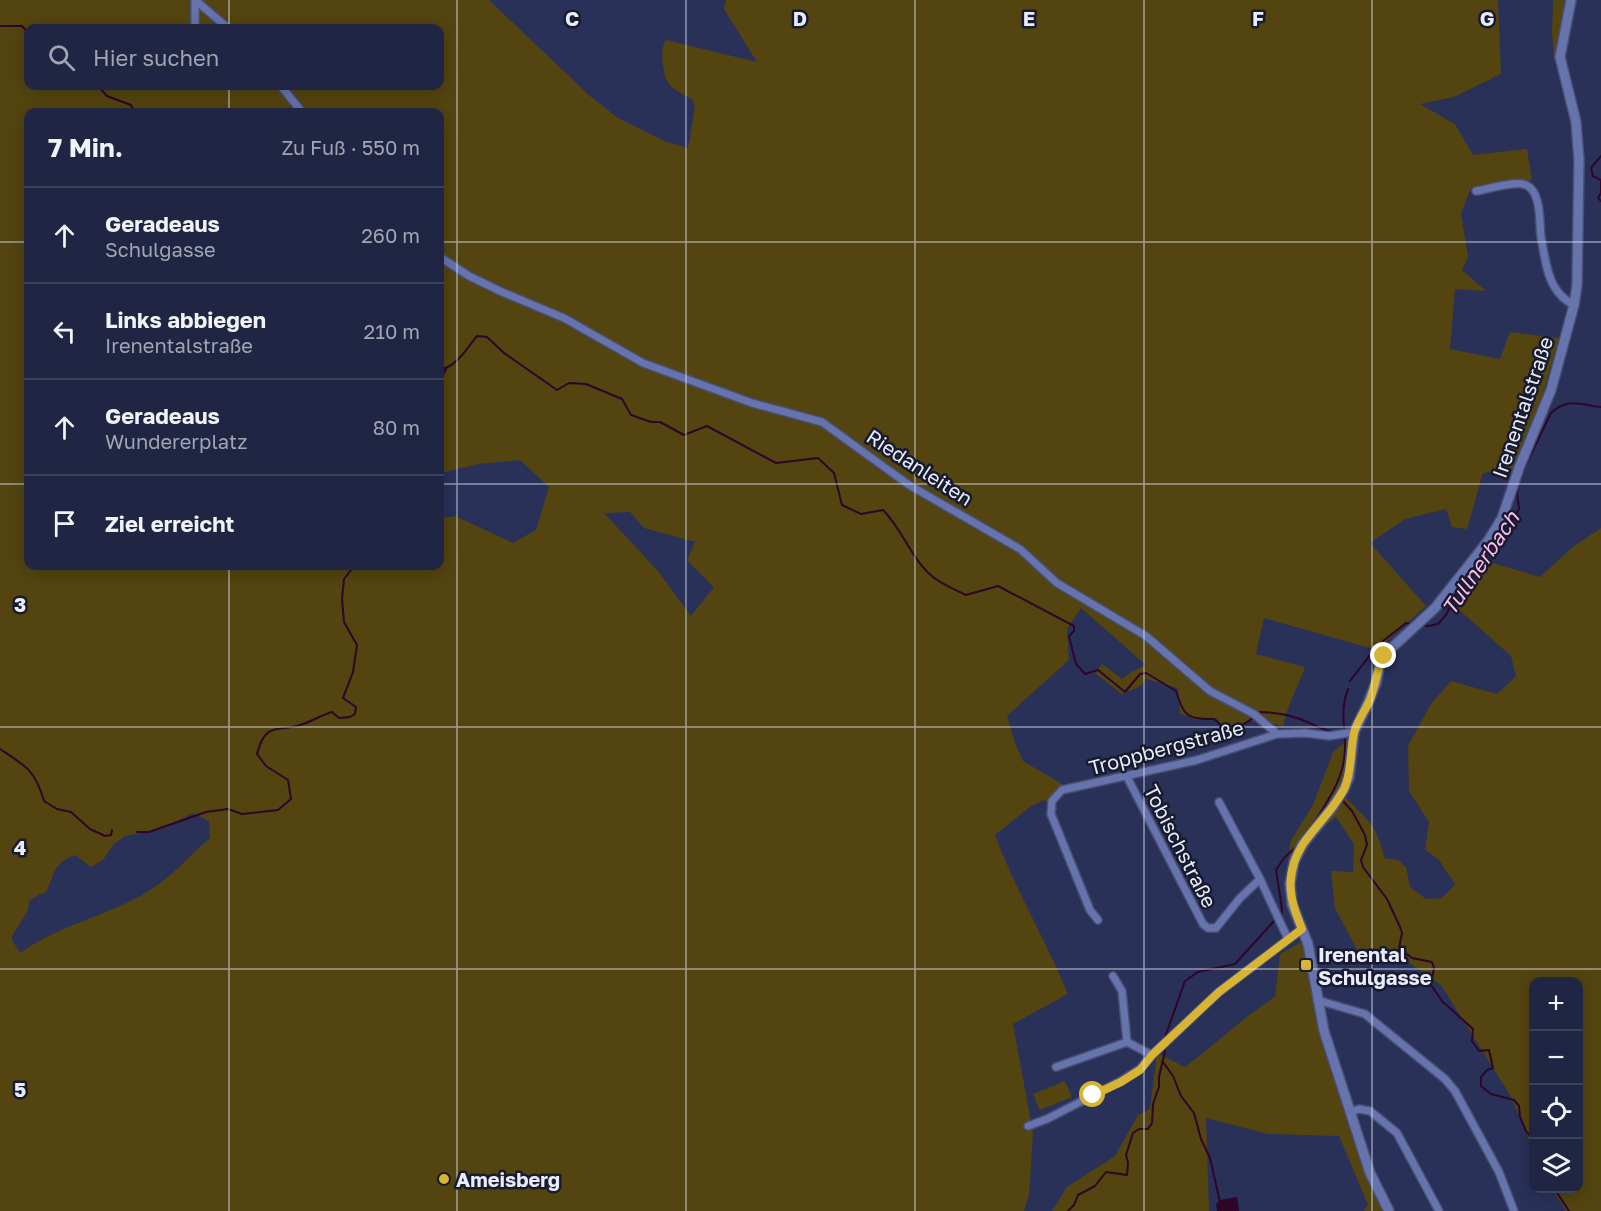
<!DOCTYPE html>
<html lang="de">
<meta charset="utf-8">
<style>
:root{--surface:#1f2543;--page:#2c314e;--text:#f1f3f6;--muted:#a1a5b2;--line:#3c425c}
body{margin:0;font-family:"Golos Text",sans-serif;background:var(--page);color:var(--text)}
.controls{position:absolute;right:18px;bottom:18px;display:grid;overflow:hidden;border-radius:12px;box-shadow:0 3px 15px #0003}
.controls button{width:54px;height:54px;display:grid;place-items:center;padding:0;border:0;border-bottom:2px solid var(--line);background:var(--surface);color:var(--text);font:30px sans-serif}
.stop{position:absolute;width:18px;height:18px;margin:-14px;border:4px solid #d7b434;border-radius:50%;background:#fff}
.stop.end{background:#d7b434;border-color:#fff;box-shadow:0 2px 6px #0008}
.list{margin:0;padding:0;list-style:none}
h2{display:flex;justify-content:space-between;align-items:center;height:78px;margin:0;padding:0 24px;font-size:26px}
h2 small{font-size:20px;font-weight:400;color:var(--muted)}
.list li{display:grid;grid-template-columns:39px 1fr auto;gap:18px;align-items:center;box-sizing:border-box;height:96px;padding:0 24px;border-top:2px solid var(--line)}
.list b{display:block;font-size:22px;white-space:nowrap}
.list p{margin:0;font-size:20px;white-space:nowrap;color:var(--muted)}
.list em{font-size:20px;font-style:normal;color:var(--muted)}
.icon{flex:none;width:33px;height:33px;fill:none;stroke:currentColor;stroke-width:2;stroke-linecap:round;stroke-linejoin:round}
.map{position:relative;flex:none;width:1601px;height:1211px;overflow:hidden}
.search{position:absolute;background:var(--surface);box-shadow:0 3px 15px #0003;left:24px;top:24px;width:420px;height:66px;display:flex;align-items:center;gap:15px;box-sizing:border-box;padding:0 21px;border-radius:12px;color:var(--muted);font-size:22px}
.panel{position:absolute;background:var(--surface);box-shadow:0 3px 15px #0003;left:24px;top:108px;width:420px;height:462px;border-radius:12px}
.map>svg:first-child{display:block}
.green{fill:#534410;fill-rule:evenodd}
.water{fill:#2f052a}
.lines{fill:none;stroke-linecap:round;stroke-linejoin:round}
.stream{stroke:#2f052a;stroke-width:2}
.minor-casing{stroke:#484f73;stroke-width:10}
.tertiary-casing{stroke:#484f73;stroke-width:12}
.minor{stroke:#6673ad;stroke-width:7}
.tertiary{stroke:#6673ad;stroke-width:9}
.route{stroke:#d7b434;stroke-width:8}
.grid{fill:none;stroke:#e8ecfc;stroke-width:1.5;stroke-opacity:0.55}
.poi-dot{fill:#d7b434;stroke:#171b2d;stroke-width:2}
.labels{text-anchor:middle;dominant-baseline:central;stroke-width:5;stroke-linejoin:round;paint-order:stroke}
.street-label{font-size:20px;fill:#e8ecfc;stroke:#171b2d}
.poi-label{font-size:20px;font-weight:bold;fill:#e8ecfc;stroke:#171b2d;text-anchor:start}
.water-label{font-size:21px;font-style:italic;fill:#febcf2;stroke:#171b2d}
.grid-label{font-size:20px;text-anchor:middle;font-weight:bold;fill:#e8ecfc;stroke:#171b2d;stroke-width:5;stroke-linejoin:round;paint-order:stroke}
</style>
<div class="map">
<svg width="1601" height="1211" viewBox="0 0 1601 1211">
<rect width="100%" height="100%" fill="#293159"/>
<!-- green -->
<path class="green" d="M0,0H489L590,96L618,118L664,141L688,148L695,107L692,99C673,89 665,87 663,64C662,54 661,49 666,40L757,62L724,9L726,0H1498L1501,74L1454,97L1420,104L1455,124L1473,155L1527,149L1532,180L1471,188L1461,213L1468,257L1462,270L1486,291L1455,289L1450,349L1500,359L1510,332L1559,338L1543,394L1515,469L1483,473L1467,529L1452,527L1446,509L1405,519L1370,543L1426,606L1377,650L1264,618L1256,654L1305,667C1298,687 1287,706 1283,726C1274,724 1264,722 1254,721C1239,720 1234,740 1216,718L1195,720L1180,713L1178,688L1146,679L1141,686L1122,694L1095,673L1102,664L1122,679L1133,671L1146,665L1081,608L1067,629L1069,660L1007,716L1015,743L1023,761L1062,784L1048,803L1044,800L1031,806L995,835C1015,889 1046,940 1068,994L1013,1024L1033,1133L1029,1194L1024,1211H0ZM28,28H440V86H28ZM28,112H440V473L479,464L520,460L549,487L536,530L513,543L455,516L445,518L440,497V566H28ZM630,512L644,528L695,542L687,560L714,587L691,616L658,571L604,513ZM193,813L209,821L210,838C188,857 168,881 142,895C103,917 57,926 20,953L11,938L28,910L29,901L40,894L45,893C52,884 52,869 62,862C65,859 71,857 75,855L91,867L103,860L113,845L125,836L162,829Z
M1553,0H1567L1558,44V58L1554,57L1552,32Z
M1601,528V1211H1566L1552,1189L1578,1188V982H1534L1533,1149L1510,1095L1441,985L1394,952L1361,957L1335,908L1331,871L1353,872L1354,844L1336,817L1318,831L1300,862L1289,860L1290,842L1313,805L1333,752L1357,732L1352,779L1346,798C1367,819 1379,828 1384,858L1398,860L1406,867L1410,887L1426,899L1442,898L1455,884L1439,860L1425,850L1429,822L1409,791L1408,746L1431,704L1451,681L1497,694L1516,676L1511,656L1457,608L1486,561L1540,577L1574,546Z
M1301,942L1375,1172L1394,1211H1364L1368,1205L1339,1136L1268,1134L1206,1118L1209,1211H1052L1067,1187L1115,1156L1138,1115L1150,1109L1157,1053L1185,1067C1216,1044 1243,1017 1275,997L1280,954Z
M1065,1081L1072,1097L1040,1110L1033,1094Z"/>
<!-- water -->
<path class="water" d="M1237,1197L1239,1211H1217L1216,1204L1220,1200Z"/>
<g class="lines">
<!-- stream -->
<path class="stream" d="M0,26H22L28,33
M98,86L107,96L131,105L134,112
M1601,156L1591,168L1593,176L1601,180V193L1598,198L1601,201
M440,369C456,368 467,348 477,336L487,337L504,353L557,390L569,383L586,384L622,399L631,415L651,422H660L684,435L707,426L776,463L818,458L834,473L842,505L861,514L883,510C903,530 911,559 933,577C943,585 956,590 966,595L998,586L1074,626V631L1069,636L1076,664L1085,674L1098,670L1125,692L1140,674L1146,673L1176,691C1184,716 1187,720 1214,719L1223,727C1239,728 1248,724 1259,712C1272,712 1285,714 1297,718C1309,722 1320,729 1333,732
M440,382L446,369
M1420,625L1428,626L1438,624L1446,615L1465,577L1493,545L1515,516L1519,509L1517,492L1521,475L1551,413C1567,397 1582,405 1601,407
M1350,681L1378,645L1406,623L1412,624
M0,749C26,766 35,770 44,801L57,809L71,812L90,829L105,836L111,835L112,830
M1341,799L1352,811L1365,835L1367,845L1361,860L1363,867L1387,899L1400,927L1402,933L1399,948L1412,958L1432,962L1434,968L1431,985L1442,1001L1473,1029L1472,1041L1479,1051L1489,1050L1493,1068L1487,1070L1481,1077V1086L1491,1094L1514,1100L1519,1106L1520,1117L1526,1131L1534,1141
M1313,824C1328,801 1345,777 1345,748C1345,728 1340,708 1348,689
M137,832H149L206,812L228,809L242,814L278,810L291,799L288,780L266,766L257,754C265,722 277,732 300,725C311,722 321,715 332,712L339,718L350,717L355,714L356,707L343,698L353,672L357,645L344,622L342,599L344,579L354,566
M1281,915L1282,909L1276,870L1284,858L1297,846
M1164,1040L1185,981L1198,972L1235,964L1275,920
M1163,1062L1173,1076L1181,1096L1194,1113L1201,1139L1210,1158L1220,1202
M1554,1188L1569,1211
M1068,1211L1074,1205L1078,1195L1095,1186L1106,1172L1127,1175L1128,1162L1126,1155L1133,1133L1139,1129H1148L1152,1123L1153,1104L1159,1087V1077L1165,1051"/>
<!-- minor casing -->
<g class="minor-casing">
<path id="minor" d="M195,0L228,28
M195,28V0
M281,86L302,112
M1476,191C1488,189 1516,180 1526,185C1542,192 1539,223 1541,237C1544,252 1546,273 1554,286C1559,295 1566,301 1574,305
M440,257L469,276L502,292L564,318L643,363L752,403L822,422L909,485L1020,549L1057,583L1146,636L1210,691L1254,714L1277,734
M1127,777L1203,924L1208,928H1216L1240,898L1260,879L1288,939
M1219,802L1260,879
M1098,920L1090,910L1051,814L1052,801L1062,790L1197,760L1277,734L1305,733L1329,736L1354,732
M1113,976L1122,991L1127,1042L1152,1055
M1317,1000L1365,1014L1445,1079L1455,1091L1499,1172L1514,1211
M1056,1067L1127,1042
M1350,1112L1359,1109L1370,1111L1397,1133L1439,1211
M1028,1126L1047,1119L1121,1081L1140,1069L1152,1055L1219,992L1302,929"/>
</g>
<!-- tertiary casing -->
<g class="tertiary-casing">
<path id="tertiary" d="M1389,1211L1370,1173L1324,1031L1308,944L1292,904L1290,884L1294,862L1302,845L1332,808L1344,789L1349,777L1354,732L1368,703L1376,683L1380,663L1385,654L1435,608L1488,541L1502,518L1519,468L1551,390L1574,305L1577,285L1579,160L1576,122L1560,57L1571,0"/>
</g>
<!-- minor -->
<use href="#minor" class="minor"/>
<!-- tertiary -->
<use href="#tertiary" class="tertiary"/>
</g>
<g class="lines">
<!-- route -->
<path class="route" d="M1093,1095L1121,1082L1140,1070L1152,1055L1219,992L1302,929C1293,907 1286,887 1294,863C1303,834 1332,815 1345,787C1352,769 1350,751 1354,733C1357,721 1365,711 1370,700C1375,686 1377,669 1384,656"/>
</g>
<!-- grid -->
<path class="grid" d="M229,0V28M457,0V1211M686,0V1211M915,0V1211M1144,0V1211M1372,0V1211M229,86V112M0,242H28M440,242H1601M0,484H28M440,484H1601M229,566V1211M0,727H1601M0,969H1601"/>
<!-- markers -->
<g class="poi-dot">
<rect x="1300" y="959" width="12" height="12" rx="3"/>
<circle cx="444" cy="1179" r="6"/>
</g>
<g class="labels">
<!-- street labels -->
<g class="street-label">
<text transform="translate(1522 407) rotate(-71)">Irenentalstraße</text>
<text transform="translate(920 467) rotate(33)">Riedanleiten</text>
<text transform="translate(1166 747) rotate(-15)">Troppbergstraße</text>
<text transform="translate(1181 846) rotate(63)">Tobischstraße</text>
</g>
<!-- poi labels -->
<g class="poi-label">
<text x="1318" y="954">Irenental<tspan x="1318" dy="23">Schulgasse</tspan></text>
<text x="456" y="1179">Ameisberg</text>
</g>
<!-- water labels -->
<g class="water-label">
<text transform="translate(1480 563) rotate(-56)">Tullnerbach</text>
</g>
</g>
<g class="grid-label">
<text x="572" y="26">C</text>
<text x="800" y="26">D</text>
<text x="1029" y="26">E</text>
<text x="1258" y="26">F</text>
<text x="1487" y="26">G</text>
<text x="20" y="612">3</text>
<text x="20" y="855">4</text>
<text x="20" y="1097">5</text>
</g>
</svg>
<div class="controls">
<button>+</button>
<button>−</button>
<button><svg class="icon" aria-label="locate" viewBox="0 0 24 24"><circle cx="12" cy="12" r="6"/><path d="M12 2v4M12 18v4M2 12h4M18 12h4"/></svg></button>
<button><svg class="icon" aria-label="layers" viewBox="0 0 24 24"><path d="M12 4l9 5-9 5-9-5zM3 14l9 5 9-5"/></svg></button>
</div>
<div class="stop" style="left:1093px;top:1095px"></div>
<div class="stop end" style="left:1384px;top:656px"></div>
<div class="search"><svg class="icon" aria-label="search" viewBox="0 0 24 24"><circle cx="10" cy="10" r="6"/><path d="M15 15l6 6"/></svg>Hier suchen</div>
<section class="panel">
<h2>7 Min.<small>Zu Fuß · 550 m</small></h2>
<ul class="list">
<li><svg class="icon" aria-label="ahead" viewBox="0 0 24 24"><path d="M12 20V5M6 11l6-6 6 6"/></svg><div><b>Geradeaus</b><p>Schulgasse</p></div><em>260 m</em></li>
<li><svg class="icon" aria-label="left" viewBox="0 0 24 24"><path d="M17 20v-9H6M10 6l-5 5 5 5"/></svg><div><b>Links abbiegen</b><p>Irenentalstraße</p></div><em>210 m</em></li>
<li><svg class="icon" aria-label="ahead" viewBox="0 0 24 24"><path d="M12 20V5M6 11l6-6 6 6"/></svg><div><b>Geradeaus</b><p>Wundererplatz</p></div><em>80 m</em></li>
<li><svg class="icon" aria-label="arrive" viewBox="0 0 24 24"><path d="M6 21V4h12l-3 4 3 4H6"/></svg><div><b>Ziel erreicht</b></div></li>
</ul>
</section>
</div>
